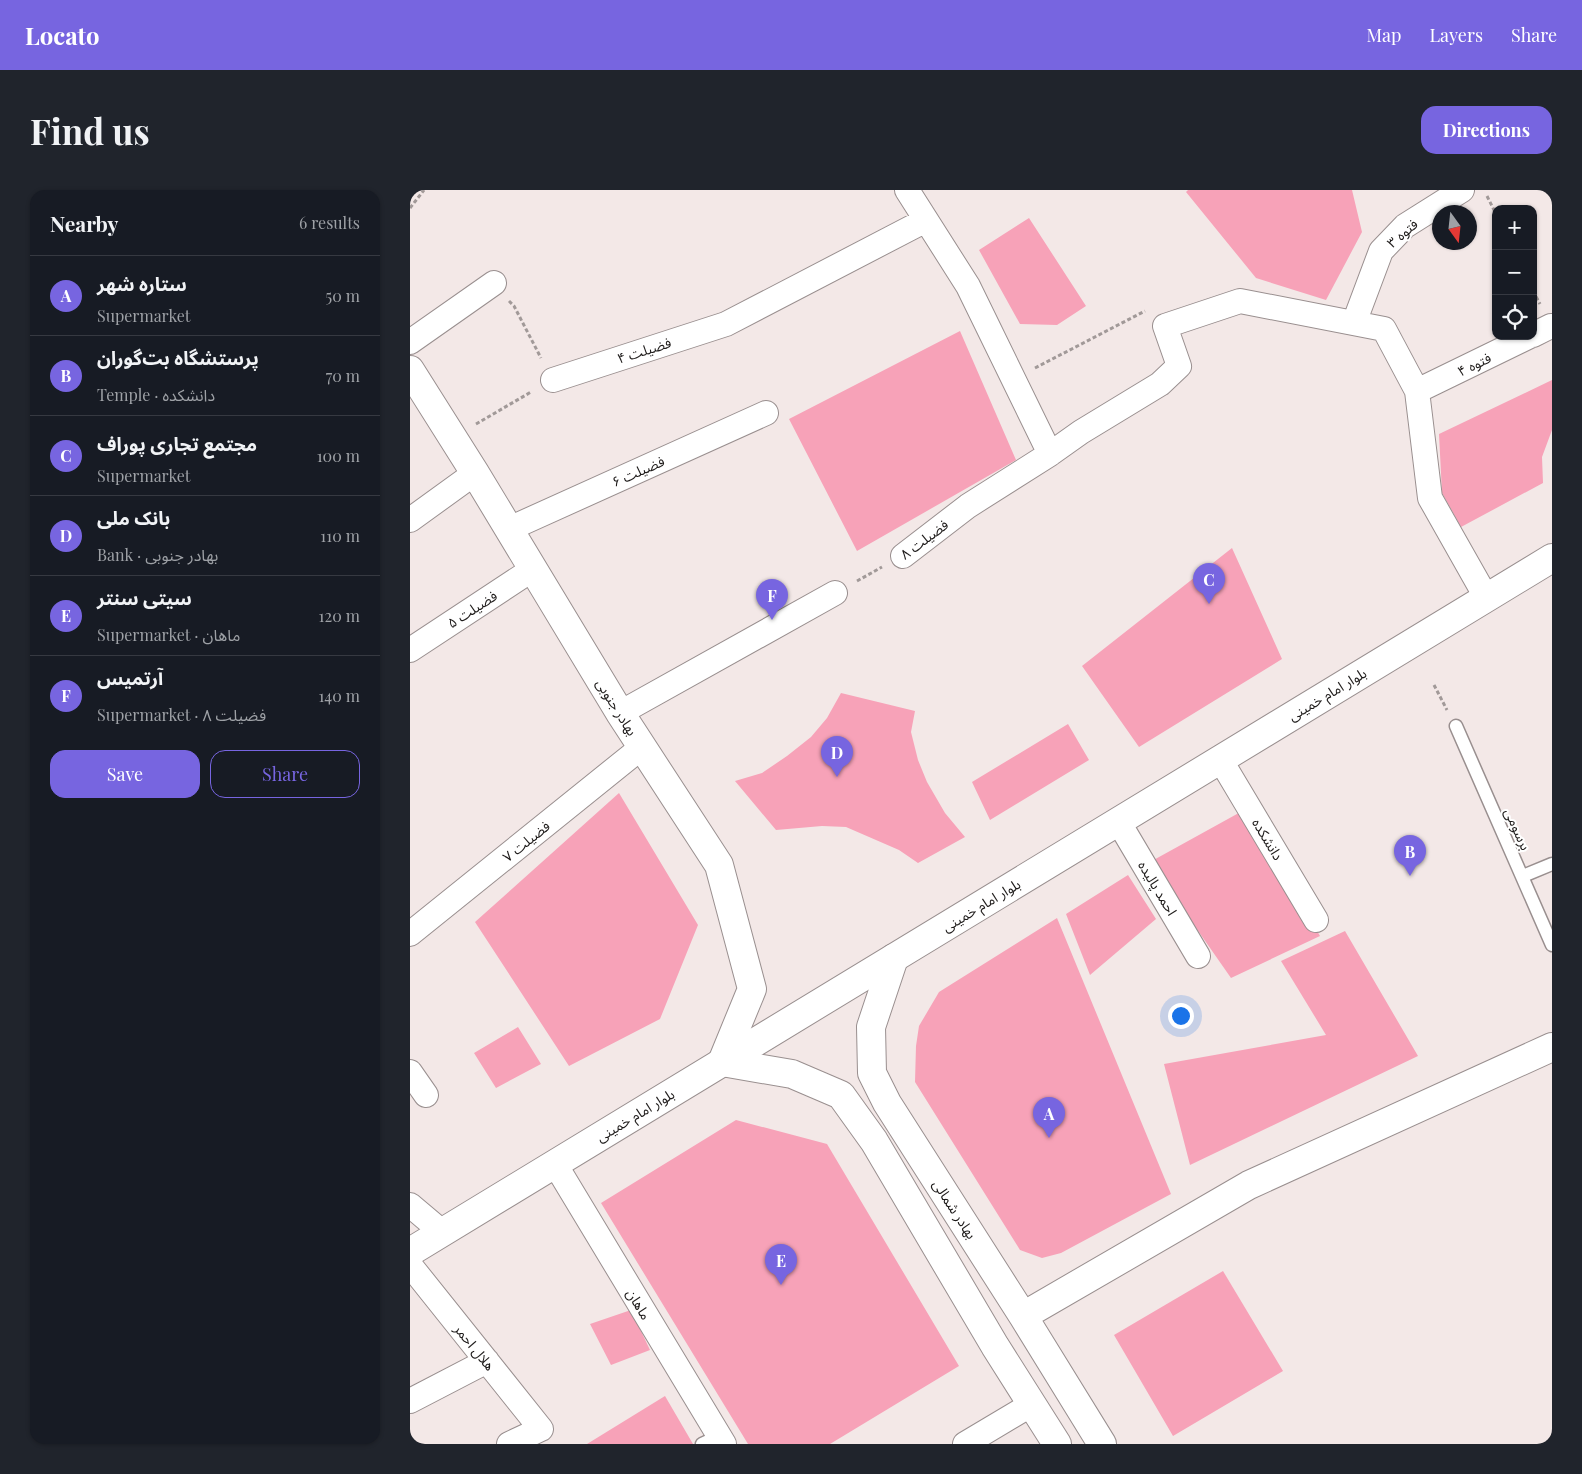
<!DOCTYPE html>
<meta charset="utf-8">
<style>
:root{--surface:#171b24;--page:#20242c;--text:#f1f3f6;--muted:#9ea1a6;--line:#363941;--accent:#7765e0}
body{margin:0;font-family:"Playfair Display","Noto Sans Arabic",serif;background:var(--page);color:var(--text)}
.controls{position:absolute;right:15px;top:15px;display:grid;overflow:hidden;border-radius:10px;box-shadow:0 1px 4px #0004}
.controls button{width:45px;height:45px;display:grid;place-items:center;padding:0;border:0;border-bottom:1px solid var(--line);background:var(--surface);color:var(--text);font:25px sans-serif}
.compass{position:absolute;left:1022px;top:15px;width:45px;height:45px;border-radius:50%;background:var(--surface);box-shadow:0 1px 4px #0004;rotate:165deg}
.you{position:absolute;left:770px;top:825px;width:18px;height:18px;margin:-12px;border:4px solid #fff;border-radius:50%;background:#1a73e8;box-shadow:0 0 0 8px #1a73e833}
.badge{display:grid;place-items:center;width:32px;height:32px;border-radius:50%;background:var(--accent);color:#fff;font-size:16px;font-weight:700}
.pin{position:absolute;translate:-50% -41px;filter:drop-shadow(0 1px 2px #0008)}
.pin::after{content:'';position:absolute;top:26px;width:18px;height:15px;background:inherit;clip-path:polygon(0 0,100% 0,50% 100%)}
.list{margin:0;padding:0;list-style:none}
h2{display:flex;justify-content:space-between;align-items:center;height:65px;margin:0;padding:0 20px;font-size:21px}
h2 small{font-size:16px;font-weight:400;color:var(--muted)}
.list li{display:grid;grid-template-columns:32px 1fr auto;gap:15px;align-items:center;box-sizing:border-box;height:80px;padding:0 20px;border-top:1px solid var(--line)}
.list b{display:block;font-size:19px;white-space:nowrap}
.list p{margin:0;font-size:16px;white-space:nowrap;color:var(--muted)}
.list em{font-size:16px;font-style:normal;color:var(--muted)}
.actions{display:flex;gap:10px;padding:15px 20px}
.actions a{flex:1;padding:11px 0;border:1px solid var(--accent);border-radius:15px;text-align:center;font-size:18px;color:var(--accent)}
.actions .main{background:var(--accent);color:#fff}
.icon{flex:none;width:28px;height:28px;fill:none;stroke:currentColor;stroke-width:2;stroke-linecap:round;stroke-linejoin:round}
.map{position:relative;flex:none;width:1142px;height:1254px;overflow:hidden;border-radius:15px}
header{display:flex;align-items:center;gap:30px;box-sizing:border-box;height:70px;padding:0 25px;background:var(--accent);color:#fff}
header strong{font-size:24px}
nav{display:flex;gap:28px;margin-inline-start:auto;font-size:18px}
.intro{display:flex;align-items:center;justify-content:space-between;box-sizing:border-box;height:120px;padding:0 30px}
h1{margin:0;font-size:35px}
.button{padding:12px 22px;border-radius:15px;background:var(--accent);color:#fff;font-size:18px;font-weight:700}
main{display:flex;gap:30px;padding:0 30px}
aside{flex:1;background:var(--surface);border-radius:15px;box-shadow:0 1px 4px #0004}
.map>svg:first-child{display:block}
.building{fill:#f7a2b8}
.lines{fill:none;stroke-linecap:round;stroke-linejoin:round}
.lane-casing{stroke:#998f8f;stroke-width:15}
.street-casing{stroke:#998f8f;stroke-width:26}
.secondary-casing{stroke:#998f8f;stroke-width:30}
.primary-casing{stroke:#998f8f;stroke-width:30}
.path{stroke:#a19998;stroke-width:3;stroke-dasharray:4 2.5;stroke-linecap:butt}
.lane{stroke:#fff;stroke-width:12}
.street{stroke:#fff;stroke-width:24}
.secondary{stroke:#fff;stroke-width:28}
.primary{stroke:#fff;stroke-width:28}
.labels{text-anchor:middle;dominant-baseline:central;stroke-width:4;stroke-linejoin:round;paint-order:stroke}
.street-label{font-size:14px;fill:#1e1b1a;stroke:#fff}
</style>
<header>
<strong>Locato</strong>
<nav><a>Map</a><a>Layers</a><a>Share</a></nav>
</header>
<div class="intro"><h1>Find us</h1><a class="button">Directions</a></div>
<main>
<aside>
<h2>Nearby<small>6 results</small></h2>
<ul class="list">
<li><span class="badge">A</span><div><b>ستاره شهر</b><p>Supermarket</p></div><em>50 m</em></li>
<li><span class="badge">B</span><div><b>پرستشگاه بت‌گوران</b><p>Temple · دانشکده</p></div><em>70 m</em></li>
<li><span class="badge">C</span><div><b>مجتمع تجاری پوراف</b><p>Supermarket</p></div><em>100 m</em></li>
<li><span class="badge">D</span><div><b>بانک ملی</b><p>Bank · بهادر جنوبی</p></div><em>110 m</em></li>
<li><span class="badge">E</span><div><b>سیتی سنتر</b><p>Supermarket · ماهان</p></div><em>120 m</em></li>
<li><span class="badge">F</span><div><b>آرتمیس</b><p>Supermarket · فضیلت ۸</p></div><em>140 m</em></li>
</ul>
<div class="actions"><a class="main">Save</a><a>Share</a></div>
</aside>
<div class="map">
<svg width="1142" height="1254" viewBox="0 0 1142 1254">
<rect width="100%" height="100%" fill="#f3e8e7"/>
<!-- building -->
<path class="building" d="M778,0H942L952,42L916,110L846,88L776,2Z
M619,28L676,116L647,135L610,134L569,60Z
M550,141L606,270L447,361L379,229Z
M1142,190V240L1132,267L1133,293L1051,337L1032,303L1029,244Z
M822,358L872,469L729,557L672,476Z
M431,503L505,521L501,542L508,570L517,592L535,623L555,647L508,673L489,660L436,637L412,636L366,640L325,591L352,583L377,566L401,547L417,528Z
M658,534L679,570L580,630L562,592Z
M209,603L288,735L250,829L159,876L65,732Z
M836,619L910,746L821,788L740,672Z
M718,685L746,729L680,785L656,724Z
M647,728L761,1004L651,1063L632,1068L610,1060L505,892L506,856L509,836L529,802Z
M935,741L1008,866L780,975L754,874L916,845L871,771Z
M108,837L131,874L86,898L64,863Z
M326,930L417,954L549,1176L420,1254H338L191,1013Z
M813,1081L873,1181L763,1246L704,1145Z
M221,1120L240,1160L201,1175L180,1134Z
M255,1206L283,1254H177Z"/>
<g class="lines">
<!-- lane casing -->
<g class="lane-casing">
<path id="lane" d="M1046,536L1142,755
M1113,686L1142,674
M292,1254L309,1246"/>
</g>
<!-- street casing -->
<g class="street-casing">
<path id="street" d="M497,0L558,96L640,264
M944,133L971,61L995,36L1052,0
M1123,145L1141,136
M0,152L84,93
M143,190L316,134L516,30
M1007,201L1120,146
M0,330L65,283
M99,339L356,223
M493,366L558,316L640,264L671,242L750,194L769,176L755,136L830,111L974,139L1007,201L1020,308L1076,407
M0,460L123,379
M210,523L425,403
M810,569L906,730
M708,631L788,766
M0,744L232,557
M0,882L16,905
M145,974L314,1254
M0,1015L32,1042
M0,1075L131,1239L99,1254
M0,1211L77,1171
M555,1254L622,1214"/>
</g>
<!-- secondary casing -->
<g class="secondary-casing">
<path id="secondary" d="M0,180L65,283L210,523L309,675L342,799L312,872L382,884L431,905L464,951L585,1156L647,1254
M484,768L461,837L462,883L477,913L613,1126L692,1254
M613,1126L839,995L1142,857"/>
</g>
<!-- primary casing -->
<g class="primary-casing">
<path id="primary" d="M0,1062L1142,368"/>
</g>
<!-- path -->
<path class="path" d="M1077,6L1086,24
M0,18L14,0
M1123,101L1130,114
M99,111L104,116L131,168
M625,178L735,121
M66,234L121,202
M447,391L472,377
M1024,495L1037,520"/>
<!-- lane -->
<use href="#lane" class="lane"/>
<!-- street -->
<use href="#street" class="street"/>
<!-- secondary -->
<use href="#secondary" class="secondary"/>
<!-- primary -->
<use href="#primary" class="primary"/>
</g>
<g class="labels">
<!-- street labels -->
<g class="street-label">
<text transform="translate(992 43) rotate(-41)">فتوه ۳</text>
<text transform="translate(234 160) rotate(-18)">فضیلت ۴</text>
<text transform="translate(1064 174) rotate(-26)">فتوه ۴</text>
<text transform="translate(228 281) rotate(-24)">فضیلت ۶</text>
<text transform="translate(514 349) rotate(-37)">فضیلت ۸</text>
<text transform="translate(62 419) rotate(-33)">فضیلت ۵</text>
<text transform="translate(917 504) rotate(-31)">بلوار امام خمینی</text>
<text transform="translate(207 517) rotate(58)">بهادر جنوبی</text>
<text transform="translate(1108 639) rotate(66)">برسومی</text>
<text transform="translate(858 649) rotate(59)">دانشکده</text>
<text transform="translate(116 651) rotate(-39)">فضیلت ۷</text>
<text transform="translate(748 698) rotate(59)">احمد پالیده</text>
<text transform="translate(571 715) rotate(-31)">بلوار امام خمینی</text>
<text transform="translate(225 925) rotate(-31)">بلوار امام خمینی</text>
<text transform="translate(545 1019) rotate(57)">بهادر شمالی</text>
<text transform="translate(229 1114) rotate(59)">ماهان</text>
<text transform="translate(65 1157) rotate(51)">هلال احمر</text>
</g>
</g>
</svg>
<div class="controls">
<button>+</button>
<button>−</button>
<button><svg class="icon" aria-label="locate" viewBox="0 0 24 24"><circle cx="12" cy="12" r="6"/><path d="M12 2v4M12 18v4M2 12h4M18 12h4"/></svg></button>
</div>
<svg class="compass" viewBox="-18 -18 36 36"><path d="M0-13l5 13h-10z" fill="#e53935"/><path d="M0 13l5-13h-10z" fill="#9ea1a6"/></svg>
<div class="you"></div>
<div class="pin badge" style="left:639px;top:948px">A</div>
<div class="pin badge" style="left:1000px;top:686px">B</div>
<div class="pin badge" style="left:799px;top:414px">C</div>
<div class="pin badge" style="left:427px;top:587px">D</div>
<div class="pin badge" style="left:371px;top:1095px">E</div>
<div class="pin badge" style="left:362px;top:430px">F</div>
</div>
</main>
